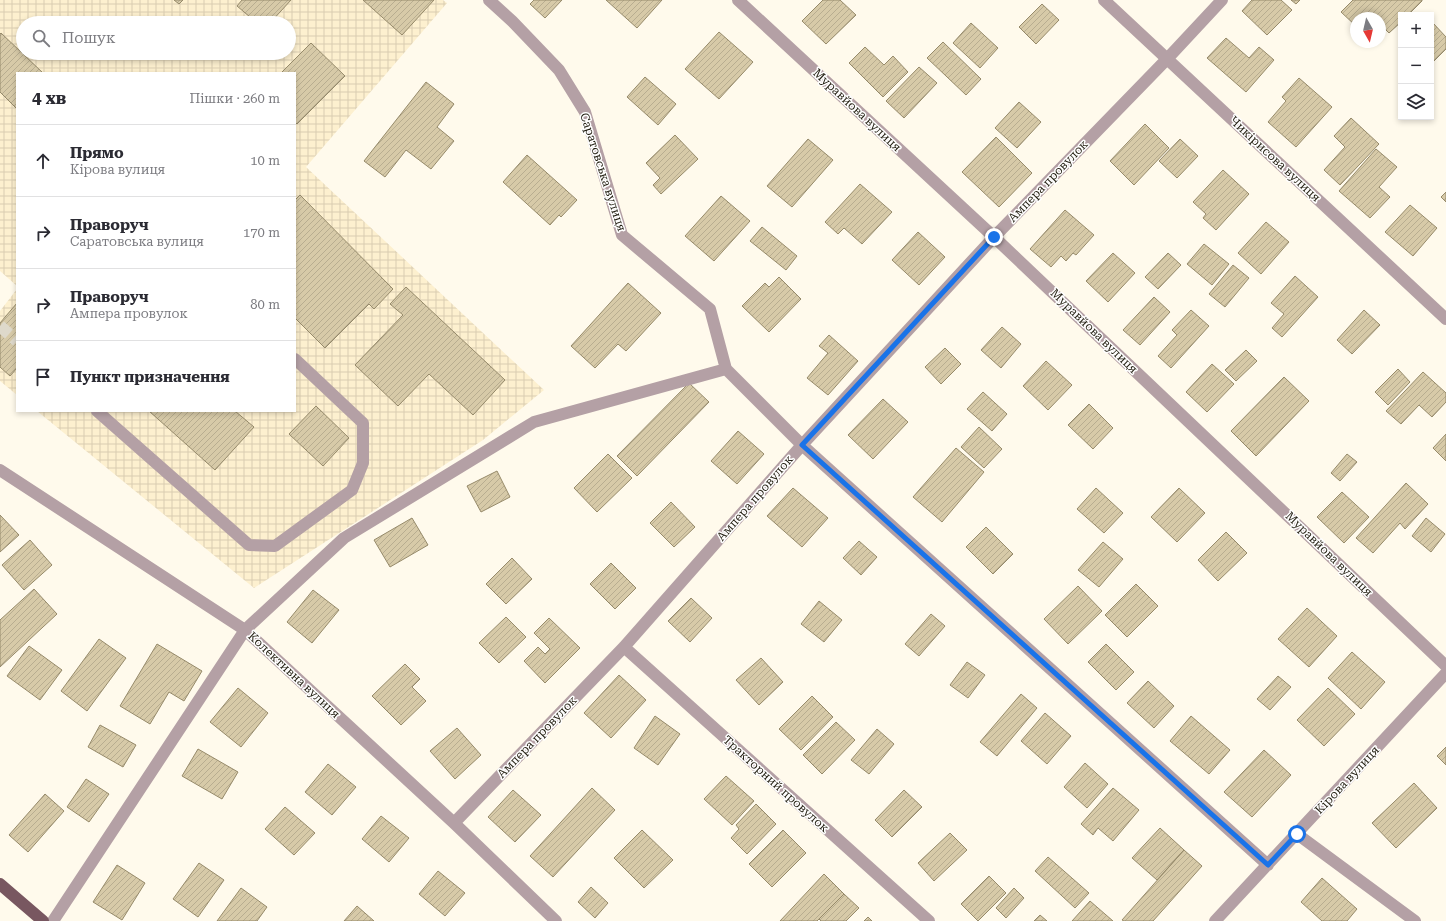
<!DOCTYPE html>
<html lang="uk">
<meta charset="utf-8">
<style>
:root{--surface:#fff;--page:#f7f7f7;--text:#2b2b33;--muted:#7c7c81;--line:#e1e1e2}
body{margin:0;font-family:"Roboto Serif",serif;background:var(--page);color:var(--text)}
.controls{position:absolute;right:12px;top:12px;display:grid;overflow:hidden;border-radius:0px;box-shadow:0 2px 6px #0003}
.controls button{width:36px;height:36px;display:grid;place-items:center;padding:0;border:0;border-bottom:1px solid var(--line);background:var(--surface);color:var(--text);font:20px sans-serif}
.compass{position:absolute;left:1350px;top:12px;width:36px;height:36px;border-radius:50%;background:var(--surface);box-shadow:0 2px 6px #0003;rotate:172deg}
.stop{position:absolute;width:12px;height:12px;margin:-9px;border:3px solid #1a73e8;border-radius:50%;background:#fff}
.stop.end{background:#1a73e8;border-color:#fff;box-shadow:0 1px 4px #0008}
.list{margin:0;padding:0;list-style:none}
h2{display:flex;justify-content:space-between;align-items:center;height:52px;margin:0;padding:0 16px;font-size:17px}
h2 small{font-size:13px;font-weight:400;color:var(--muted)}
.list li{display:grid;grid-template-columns:26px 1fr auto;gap:12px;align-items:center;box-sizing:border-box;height:72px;padding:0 16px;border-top:1px solid var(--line)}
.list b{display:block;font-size:15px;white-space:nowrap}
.list p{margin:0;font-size:13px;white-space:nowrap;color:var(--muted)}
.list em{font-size:13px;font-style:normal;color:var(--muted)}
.icon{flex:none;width:22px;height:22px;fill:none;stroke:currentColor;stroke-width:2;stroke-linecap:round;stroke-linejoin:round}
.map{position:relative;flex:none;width:1446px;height:921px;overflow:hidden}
.search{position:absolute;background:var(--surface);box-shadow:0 2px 6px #0003;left:16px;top:16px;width:280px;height:44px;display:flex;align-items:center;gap:10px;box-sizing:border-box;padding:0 14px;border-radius:22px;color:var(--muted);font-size:15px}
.panel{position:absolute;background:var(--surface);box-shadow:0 2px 6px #0003;left:16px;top:72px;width:280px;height:340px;border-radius:0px}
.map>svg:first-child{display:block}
.industrial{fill:url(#industrial-grid);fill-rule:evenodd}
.building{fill:url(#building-hatch);stroke:#968a6a}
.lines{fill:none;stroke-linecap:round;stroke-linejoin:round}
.minor-tunnel{stroke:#ded9cb;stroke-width:12;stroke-dasharray:12 6;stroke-linecap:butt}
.minor{stroke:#b4a0a5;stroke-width:12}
.major{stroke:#785760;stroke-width:12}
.route{stroke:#1a73e8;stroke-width:5}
.labels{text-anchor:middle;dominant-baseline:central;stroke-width:3;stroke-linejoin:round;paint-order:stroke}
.street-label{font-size:12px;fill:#211d10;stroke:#fff}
</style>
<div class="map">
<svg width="1446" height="921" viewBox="0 0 1446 921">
<defs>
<pattern id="industrial-grid" width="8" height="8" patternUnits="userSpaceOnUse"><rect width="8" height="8" fill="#fdf0cf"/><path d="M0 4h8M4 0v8" fill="none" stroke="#d9cdb1"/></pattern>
<pattern id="building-hatch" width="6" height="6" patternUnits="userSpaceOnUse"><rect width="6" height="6" fill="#d7caa8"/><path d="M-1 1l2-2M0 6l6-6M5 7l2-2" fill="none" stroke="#b8ad90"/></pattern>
</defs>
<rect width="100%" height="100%" fill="#fffaec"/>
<!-- industrial -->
<path class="industrial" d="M0,0H443L447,3L306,167L544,390L483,440L254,588L37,411H295V73H17V286L0,271ZM23,23H289V53H23Z
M17,289V395L0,381V311Z"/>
<!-- building -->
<path class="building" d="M174,0H183L179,4Z
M242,0H291L270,23H257L237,6Z
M363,0H434L402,35Z
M534,0H562L545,18L530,4Z
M606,0H662L637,28Z
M823,0H840L856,15L826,44L802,21Z
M1252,0H1281L1292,10L1267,35L1242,11Z
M1291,0H1300L1296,4Z
M1353,0H1422V1L1408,15H1401V22L1389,33L1380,24V18H1374L1369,13L1364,18H1356V26L1341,12Z
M1042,4L1059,20L1036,44L1019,27Z
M971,23L998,48L980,68L953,43Z
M1433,23L1446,37V49L1431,64V25Z
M719,32L753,62L719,99L685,69Z
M1,33L43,73H17V109L0,92V34Z
M1226,38L1249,58L1259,47L1274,60L1246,92L1207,58Z
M943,42L981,79L966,95L927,58Z
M311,43L345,76L297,124L295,122V73H281Z
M865,47L884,65L893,56L908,72L883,97L849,63Z
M919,67L937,83L904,118L886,101Z
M645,77L676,104L658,125L627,97Z
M1299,78L1332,107L1296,147L1268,122L1286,101L1282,97Z
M426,82L454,104L437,127L454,141L431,169L406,150L385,177L364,161Z
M1019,102L1041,122L1017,148L995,128Z
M1351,118L1379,144L1340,185L1324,170L1345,147L1334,136Z
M1145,124L1169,148L1134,185L1110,161Z
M675,135L698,159L661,194L653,185L660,178L646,163Z
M996,137L1032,173L999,207L962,172Z
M808,139L833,160L792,207L767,186Z
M1180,139L1198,156L1177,178L1159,161Z
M1376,149L1397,167L1379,187L1390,197L1370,218L1339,191Z
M527,155L577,200L561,217L559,215L550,225L503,182Z
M1223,170L1249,194L1216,230L1203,218L1206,214L1193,202Z
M860,184L892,212L862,244L844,228L838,234L825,222Z
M1446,192V202L1441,197Z
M300,195L393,289L374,309L369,304L325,348L295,318V200Z
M721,196L750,221L714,261L685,236Z
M1410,205L1437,228L1413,256L1385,232Z
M1065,210L1094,235L1076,255L1073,253L1066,261L1061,256L1051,267L1030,249Z
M1266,222L1289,242L1261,274L1238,253Z
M762,227L797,256L786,270L750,241Z
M918,232L945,257L919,285L892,260Z
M1204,244L1229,264L1212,285L1187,264Z
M1113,253L1135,273L1108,302L1086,281Z
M1168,253L1181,265L1158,289L1145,277Z
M1233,265L1249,278L1225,307L1209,294Z
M1295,276L1318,297L1282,337L1272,328L1284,314L1271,303Z
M779,277L801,299L769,332L742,306L765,283L769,287Z
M628,283L661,313L626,351L618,344L595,368L571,346Z
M406,287L505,380L473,415L429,374L398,406L355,365L403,315L390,304Z
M1154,297L1170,312L1140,345L1123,330Z
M17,303V368L10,376L0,367V323Z
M1191,310L1209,326L1171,368L1158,356L1177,335L1172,330Z
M1364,310L1380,325L1352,354L1337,340Z
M1002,327L1021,344L1001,368L981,350Z
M829,335L858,361L828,395L807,378L828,353L819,346Z
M945,348L961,364L941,384L925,367Z
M1246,350L1257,361L1236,381L1225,370Z
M1046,361L1072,385L1048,410L1023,386Z
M1212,364L1234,384L1207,412L1186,392Z
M1398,369L1410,382L1388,405L1375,392Z
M1423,372L1446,393V402L1432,417L1419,405L1401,424L1386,411Z
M1284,377L1309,401L1256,456L1231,431Z
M689,383L709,402L637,476L617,456Z
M983,392L1007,414L992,431L967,409Z
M883,399L908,422L873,459L848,435Z
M1089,404L1113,428L1093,449L1068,425Z
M316,406L349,438L323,466L289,434Z
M149,411H235L254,427L215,470Z
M979,427L1002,449L984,468L961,447Z
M738,431L764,454L737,484L711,461Z
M1446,434V461L1433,448Z
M956,448L984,472L942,522L913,497Z
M608,454L632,478L597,512L574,488Z
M1347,454L1357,462L1340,481L1331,473Z
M497,471L510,497L481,512L467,486Z
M1406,483L1428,504L1405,529L1400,523L1373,553L1356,538Z
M793,488L828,518L802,547L767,516Z
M1096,488L1123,513L1104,533L1077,509Z
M1179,488L1205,513L1177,542L1151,517Z
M1342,492L1369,517L1344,543L1317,517Z
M671,502L695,527L674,547L650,523Z
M0,515L19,535L0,552Z
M412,518L428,545L390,567L374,540Z
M1426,518L1445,534L1431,552L1412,536Z
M986,527L1013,554L993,574L966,547Z
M1226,532L1247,553L1218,581L1198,560Z
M30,540L52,565L24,590L2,565Z
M859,541L877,557L861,575L843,558Z
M1103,542L1123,559L1099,587L1078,570Z
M512,558L532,579L506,604L486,584Z
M611,563L636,588L615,609L590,584Z
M1136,584L1158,606L1127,637L1105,615Z
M1078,586L1102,611L1068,644L1044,619Z
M34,589L57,614L0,667V620Z
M313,590L339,610L312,643L287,622Z
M691,598L712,618L690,642L668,621Z
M819,601L842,620L824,642L801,624Z
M1307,608L1337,636L1309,667L1278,639Z
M931,614L945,626L919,656L905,644Z
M506,617L526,637L499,663L479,643Z
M549,618L580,648L545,683L524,661L538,647L545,654L550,649L534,633Z
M99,639L126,658L87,711L61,691Z
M157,644L202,671L184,701L169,692L150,724L120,706Z
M1106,644L1134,672L1116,690L1088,662Z
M29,646L62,670L40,700L7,676Z
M1352,652L1385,682L1361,709L1328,678Z
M761,658L783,682L759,705L736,680Z
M967,662L985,675L968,698L950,685Z
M405,664L420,679L412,687L426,701L401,725L372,696Z
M619,675L646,700L611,738L584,713Z
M1278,676L1291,687L1270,710L1257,699Z
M1148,681L1174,706L1154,728L1127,703Z
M238,688L268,713L241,747L210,722Z
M1328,688L1355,714L1324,746L1297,720Z
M1021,694L1037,708L997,756L980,742Z
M812,696L833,717L801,750L779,729Z
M1045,713L1071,736L1047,764L1021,741Z
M655,716L680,734L658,765L634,748Z
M1191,716L1230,750L1209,774L1170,741Z
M836,722L855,740L822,774L803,755Z
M100,725L136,745L123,767L88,747Z
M457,728L481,755L455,779L430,751Z
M877,729L894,744L869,774L851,760Z
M1446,747V765L1437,756Z
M198,749L238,772L222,799L182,776Z
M1264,750L1291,775L1252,817L1224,792Z
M1085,763L1108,784L1087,808L1064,787Z
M328,764L356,787L332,815L305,792Z
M726,776L754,801L732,825L704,799Z
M86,779L109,794L89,822L67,807Z
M1414,783L1437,808L1396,848L1372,823Z
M592,788L615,810L553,877L530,856Z
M1113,788L1139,810L1113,841L1098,828L1093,835L1081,824Z
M513,790L541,815L515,842L488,817Z
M904,790L922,807L892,837L875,820Z
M45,794L64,811L28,852L9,835Z
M756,804L776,824L747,854L731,838L739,829L736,825Z
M285,807L315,833L294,855L265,829Z
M381,816L409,838L389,862L362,839Z
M1160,828L1184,850L1157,880L1132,858Z
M642,830L673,860L644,888L614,858Z
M783,830L806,853L772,887L749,864Z
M950,833L967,850L934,881L918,863Z
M1184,850L1202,866L1153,921H1124L1122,920Z
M1048,857L1089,893L1075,908L1035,871Z
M199,863L224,880L198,917L173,899Z
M117,865L145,883L122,920L93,902Z
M438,871L465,893L445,916L419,894Z
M824,874L844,894L817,921H780Z
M989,876L1006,893L978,921L961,904Z
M1322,878L1357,909L1347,921H1322L1301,902Z
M591,887L608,903L595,918L578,902Z
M241,888L267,907L257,921H217Z
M1014,888L1024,898L1006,918L996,908Z
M844,894L859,908L846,921H821L819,919Z
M1090,901L1113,921H1072Z
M357,906L374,921H344Z
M1040,915L1047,921H1034Z
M868,917L872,921H864Z"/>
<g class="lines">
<!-- minor-tunnel -->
<path class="minor-tunnel" d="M0,326L17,341"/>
<!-- minor -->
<path class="minor" d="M489,0L512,21L559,70L585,112L622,235L710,309L726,369L802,445L1268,865
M738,0L994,237L1446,666
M1104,0L1446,319
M97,411L249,545L275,546L352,490L363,463V423L295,359
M0,470L245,630L454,823L556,921
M624,647L929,921
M454,823L624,647L802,445L994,237L1167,59L1222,0
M1297,834L1415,921
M53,921L245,630L344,538L534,422L726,369
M1215,921L1446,673"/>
<!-- major -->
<path class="major" d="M0,884L43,921"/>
</g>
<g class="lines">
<!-- route -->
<path class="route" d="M994,237L802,445L1268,865L1297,834"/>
</g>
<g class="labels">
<!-- street labels -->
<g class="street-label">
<text transform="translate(857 110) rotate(43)">Муравйова вулиця</text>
<text transform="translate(1275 159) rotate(43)">Чикірисова вулиця</text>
<text transform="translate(603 172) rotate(72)">Саратовська вулиця</text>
<text transform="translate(1048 181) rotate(-46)">Ампера провулок</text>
<text transform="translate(1094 331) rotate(44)">Муравйова вулиця</text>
<text transform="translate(755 498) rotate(-49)">Ампера провулок</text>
<text transform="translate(1329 554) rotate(44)">Муравйова вулиця</text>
<text transform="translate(294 675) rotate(43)">Колективна вулиця</text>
<text transform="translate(537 737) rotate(-46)">Ампера провулок</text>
<text transform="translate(1347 780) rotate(-47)">Кірова вулиця</text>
<text transform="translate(776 784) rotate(42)">Тракторний провулок</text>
</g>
</g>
</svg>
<div class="controls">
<button>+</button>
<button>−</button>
<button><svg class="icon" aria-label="layers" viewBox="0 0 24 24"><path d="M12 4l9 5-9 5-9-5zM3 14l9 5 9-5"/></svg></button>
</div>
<svg class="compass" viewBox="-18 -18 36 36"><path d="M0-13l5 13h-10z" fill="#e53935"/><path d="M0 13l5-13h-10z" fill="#7c7c81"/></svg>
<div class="stop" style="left:1297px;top:834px"></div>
<div class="stop end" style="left:994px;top:237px"></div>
<div class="search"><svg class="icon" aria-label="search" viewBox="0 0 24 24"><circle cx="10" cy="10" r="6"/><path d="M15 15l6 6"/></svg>Пошук</div>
<section class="panel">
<h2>4 хв<small>Пішки · 260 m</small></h2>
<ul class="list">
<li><svg class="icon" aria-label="ahead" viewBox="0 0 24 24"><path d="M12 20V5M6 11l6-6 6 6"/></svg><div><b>Прямо</b><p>Кірова вулиця</p></div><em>10 m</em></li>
<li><svg class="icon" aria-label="right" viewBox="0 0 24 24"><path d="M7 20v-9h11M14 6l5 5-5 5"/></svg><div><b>Праворуч</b><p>Саратовська вулиця</p></div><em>170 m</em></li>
<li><svg class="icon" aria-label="right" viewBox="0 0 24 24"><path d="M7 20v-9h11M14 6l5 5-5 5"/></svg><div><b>Праворуч</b><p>Ампера провулок</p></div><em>80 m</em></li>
<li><svg class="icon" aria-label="arrive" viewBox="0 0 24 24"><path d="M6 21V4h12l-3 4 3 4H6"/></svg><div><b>Пункт призначення</b></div></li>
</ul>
</section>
</div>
